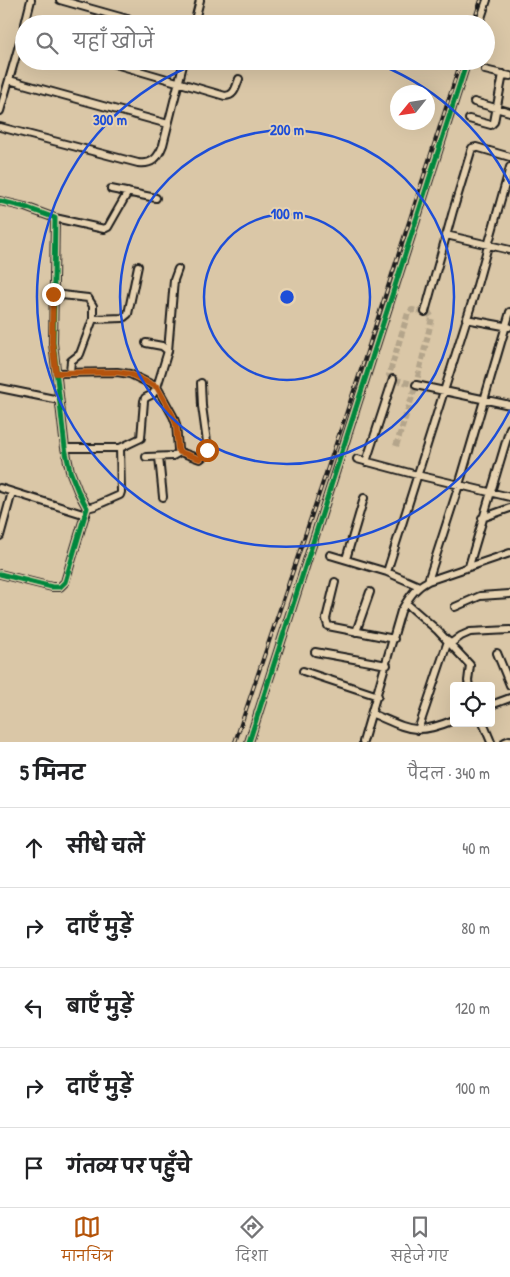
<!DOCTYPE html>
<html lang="hi">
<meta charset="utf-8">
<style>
:root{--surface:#fff;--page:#f6f6f6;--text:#202124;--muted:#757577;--line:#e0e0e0;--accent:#b45309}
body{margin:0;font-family:"Patrick Hand","Playpen Sans Deva",sans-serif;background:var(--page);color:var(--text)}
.controls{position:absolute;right:15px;bottom:15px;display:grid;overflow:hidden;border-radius:5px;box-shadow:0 5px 20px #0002}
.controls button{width:45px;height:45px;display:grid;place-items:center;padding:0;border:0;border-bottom:1px solid var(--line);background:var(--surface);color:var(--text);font:25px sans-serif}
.compass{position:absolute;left:390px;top:85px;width:45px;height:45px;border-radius:50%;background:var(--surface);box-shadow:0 5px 20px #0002;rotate:240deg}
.stop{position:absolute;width:15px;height:15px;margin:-11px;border:4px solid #b45309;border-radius:50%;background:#fff}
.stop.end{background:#b45309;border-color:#fff;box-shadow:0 1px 5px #0008}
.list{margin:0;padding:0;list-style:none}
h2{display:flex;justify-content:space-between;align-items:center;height:65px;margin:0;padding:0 20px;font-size:21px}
h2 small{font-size:16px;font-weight:400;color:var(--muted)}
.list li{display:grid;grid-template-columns:32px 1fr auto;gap:15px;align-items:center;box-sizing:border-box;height:80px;padding:0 20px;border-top:1px solid var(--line)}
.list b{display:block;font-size:19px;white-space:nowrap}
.list em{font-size:16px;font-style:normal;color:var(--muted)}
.icon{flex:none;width:28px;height:28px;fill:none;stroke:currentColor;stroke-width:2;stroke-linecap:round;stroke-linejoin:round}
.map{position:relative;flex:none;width:510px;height:742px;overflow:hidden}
.search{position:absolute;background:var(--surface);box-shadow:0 5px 20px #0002;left:15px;right:15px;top:15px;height:55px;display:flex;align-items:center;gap:12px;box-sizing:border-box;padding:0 18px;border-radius:28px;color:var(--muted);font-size:19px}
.sheet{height:465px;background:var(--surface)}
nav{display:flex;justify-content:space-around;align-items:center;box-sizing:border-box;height:70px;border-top:1px solid var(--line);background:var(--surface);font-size:14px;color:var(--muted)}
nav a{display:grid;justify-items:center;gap:2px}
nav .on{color:var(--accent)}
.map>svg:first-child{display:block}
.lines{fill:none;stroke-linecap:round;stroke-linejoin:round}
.minor-tunnel{stroke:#b4a58b;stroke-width:6;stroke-dasharray:6 3;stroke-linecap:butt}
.minor-casing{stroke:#1c1c1c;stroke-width:10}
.minor{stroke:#e6d2b0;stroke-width:6}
.rail-casing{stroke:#1c1c1c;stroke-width:4}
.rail{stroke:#e6d2b0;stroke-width:2;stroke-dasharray:5.5;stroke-linecap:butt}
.cycleway-casing{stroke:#e6d2b0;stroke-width:8}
.cycleway{stroke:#00873e;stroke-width:5}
.route{stroke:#b45309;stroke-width:6}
.ring{fill:none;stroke:#1d4ed8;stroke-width:2.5}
.centre{fill:#1d4ed8;stroke:#e6d2b0;stroke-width:2.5}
.ring-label{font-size:15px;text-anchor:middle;font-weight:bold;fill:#1d4ed8;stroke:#e6d2b0;stroke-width:4;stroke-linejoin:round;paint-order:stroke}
</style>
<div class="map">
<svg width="510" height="742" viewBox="0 0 510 742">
<rect width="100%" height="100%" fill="#dac7a7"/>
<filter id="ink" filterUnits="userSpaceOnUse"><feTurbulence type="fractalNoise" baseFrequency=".02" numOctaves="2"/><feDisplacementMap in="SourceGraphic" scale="10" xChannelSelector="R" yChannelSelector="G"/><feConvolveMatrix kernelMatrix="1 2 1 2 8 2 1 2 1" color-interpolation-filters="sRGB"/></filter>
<g filter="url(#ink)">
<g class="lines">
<!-- minor-tunnel -->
<path class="minor-tunnel" d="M396,446L416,385L432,318L429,313L412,310L408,313L389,375L393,379L416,385"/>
<!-- minor casing -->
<g class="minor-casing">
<path id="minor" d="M60,0L145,24
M25,24L31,0
M194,24L200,0
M479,24L487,0
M105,61L225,96C235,96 236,86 239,79
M485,70L510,76
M9,80L168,124
M474,102L510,112
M0,111L24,28
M469,119L491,125L494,122L503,74
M0,127L138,163C152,165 158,158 163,145L184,61
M111,189L156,198
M0,201L25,207L55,218L53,343L65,448L70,471L78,491L87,508L65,582L60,587H52L0,574
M55,218L104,229L108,227L128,192
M446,235L510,250
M53,294L88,298L93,306V319
M425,312L453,211L472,148L476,147L510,157
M466,319L509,327
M168,351L174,280L178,269
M70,372L71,361L80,354L93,319L123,318L128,314L138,266
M57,373L117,372L130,374L157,387L168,351L162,346L146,343
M416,385L510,405
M157,387L173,416L176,424L178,449L180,452L200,459L205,455L207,442L202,406L201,383
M0,388L59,400
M65,448H120L121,492L120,495L95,506L87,508
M120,448L141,438L144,401L145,398L153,394L157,387
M146,457L173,456L180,452
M159,457L163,497
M357,459L417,475L510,497
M366,462L393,379
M0,488L86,515
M482,518L510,508
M0,536L12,492
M330,555L387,572L419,586
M346,559L364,498
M469,566L510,428
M387,572L474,296L510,167
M428,581L459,485L510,312
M335,582L326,619L328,626L394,639
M406,603L437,630L470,665L468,681L469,686
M455,607L480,596L510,594
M356,632L370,592
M450,644L461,636L470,632L510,630
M315,652L387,665
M497,653L510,685
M303,671L378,696
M491,705L510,698
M373,714C409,729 415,736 454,720
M483,723L491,742
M418,730L448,641
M249,742C320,515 396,289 467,61
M363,742L401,611C409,598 414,588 428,581L510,553
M505,742L510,740"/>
</g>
<!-- minor -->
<use href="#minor" class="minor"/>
<!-- rail casing -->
<g class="rail-casing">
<path id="rail" d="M473,24L481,0
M235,742L364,361L461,61"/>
</g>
<!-- rail -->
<use href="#rail" class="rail"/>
<!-- cycleway casing -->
<g class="cycleway-casing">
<path id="cycleway" d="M0,201L25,207L55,218L53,343L65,448L70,471L78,491L87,508L65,582L60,587H52L0,574
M249,742C320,515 396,289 467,61"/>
</g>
<!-- cycleway -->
<use href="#cycleway" class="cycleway"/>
</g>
</g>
<g class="lines" filter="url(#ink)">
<!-- route -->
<path class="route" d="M53,294L52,342L56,373L117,372L130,374L157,387L173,416L176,424L178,449L180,452L200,459L205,455L207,450"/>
</g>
<!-- distance rings -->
<g class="ring">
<circle cx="287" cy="297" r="83"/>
<circle cx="287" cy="297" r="167"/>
<path d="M510 410A250 250 0 1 1 204 61M370 61A250 250 0 0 1 510 184"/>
</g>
<circle cx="287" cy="297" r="8" class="centre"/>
<g class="ring-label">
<text x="110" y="125">300 m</text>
<text x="287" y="135">200 m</text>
<text x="287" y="219">100 m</text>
</g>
</svg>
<div class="controls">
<button><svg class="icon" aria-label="locate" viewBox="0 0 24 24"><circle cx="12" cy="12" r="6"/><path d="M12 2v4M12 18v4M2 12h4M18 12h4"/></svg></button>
</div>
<svg class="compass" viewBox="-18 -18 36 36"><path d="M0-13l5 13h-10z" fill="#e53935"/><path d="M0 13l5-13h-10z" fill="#757577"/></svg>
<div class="stop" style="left:207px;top:450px"></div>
<div class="stop end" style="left:53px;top:294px"></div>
<div class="search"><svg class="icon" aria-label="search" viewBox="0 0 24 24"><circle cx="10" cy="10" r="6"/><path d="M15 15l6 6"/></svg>यहाँ खोजें</div>
</div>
<section class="sheet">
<h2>5 मिनट<small>पैदल · 340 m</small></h2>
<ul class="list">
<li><svg class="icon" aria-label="ahead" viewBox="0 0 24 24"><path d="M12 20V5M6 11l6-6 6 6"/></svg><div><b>सीधे चलें</b></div><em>40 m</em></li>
<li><svg class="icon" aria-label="right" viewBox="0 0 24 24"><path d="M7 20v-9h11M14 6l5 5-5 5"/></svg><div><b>दाएँ मुड़ें</b></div><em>80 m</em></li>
<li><svg class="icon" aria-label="left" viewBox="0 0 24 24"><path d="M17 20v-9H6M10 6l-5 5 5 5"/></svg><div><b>बाएँ मुड़ें</b></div><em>120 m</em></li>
<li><svg class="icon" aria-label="right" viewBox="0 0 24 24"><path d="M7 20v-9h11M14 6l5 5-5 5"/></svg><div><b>दाएँ मुड़ें</b></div><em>100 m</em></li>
<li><svg class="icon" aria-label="arrive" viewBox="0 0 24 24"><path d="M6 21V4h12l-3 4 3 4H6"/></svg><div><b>गंतव्य पर पहुँचे</b></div></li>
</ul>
</section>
<nav>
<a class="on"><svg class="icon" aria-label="map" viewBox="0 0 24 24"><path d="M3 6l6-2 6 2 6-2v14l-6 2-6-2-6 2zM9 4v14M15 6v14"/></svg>मानचित्र</a>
<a><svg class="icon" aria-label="directions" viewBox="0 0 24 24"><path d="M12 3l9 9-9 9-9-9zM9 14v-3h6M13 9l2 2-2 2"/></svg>दिशा</a>
<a><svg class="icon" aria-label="saved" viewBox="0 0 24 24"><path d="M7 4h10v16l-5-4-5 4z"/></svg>सहेजे गए</a>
</nav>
